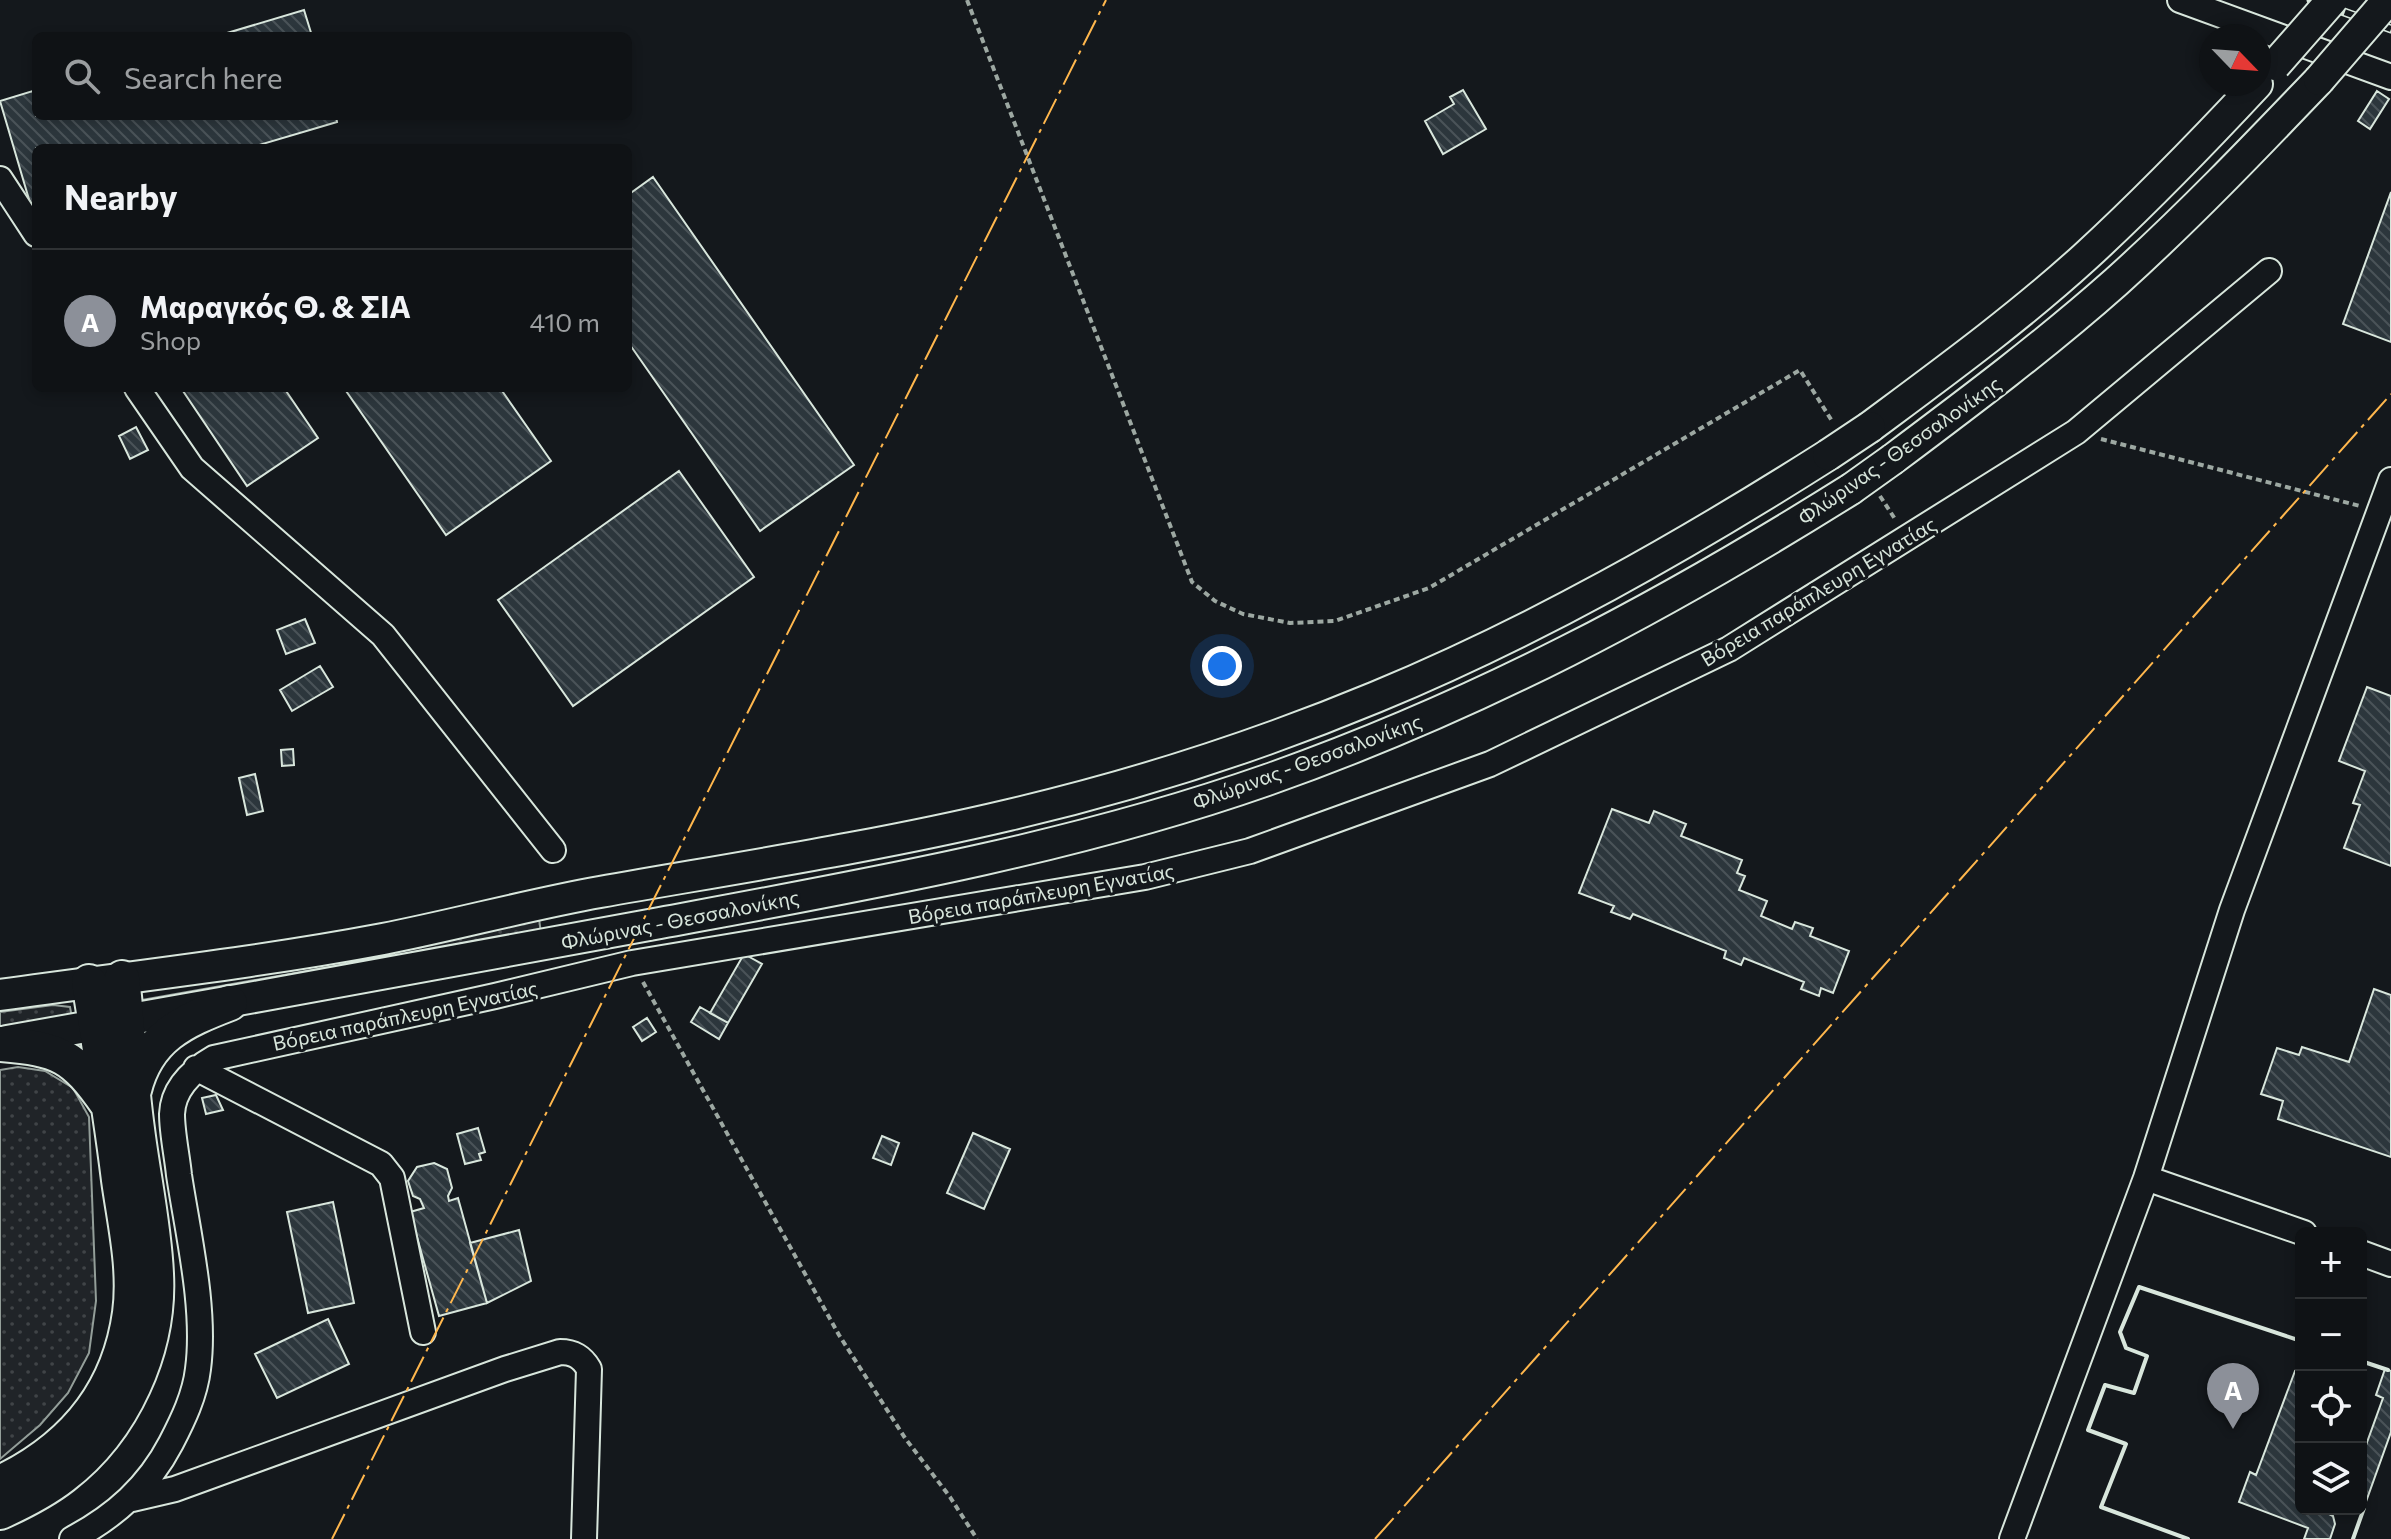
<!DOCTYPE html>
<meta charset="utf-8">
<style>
:root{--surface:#0f1215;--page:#1d2022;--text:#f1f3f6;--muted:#9b9ea0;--line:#2f3234;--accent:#8c9099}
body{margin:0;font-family:Commissioner,sans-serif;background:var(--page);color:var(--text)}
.controls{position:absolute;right:24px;bottom:24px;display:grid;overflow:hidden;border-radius:12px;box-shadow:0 4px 12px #0003}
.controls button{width:72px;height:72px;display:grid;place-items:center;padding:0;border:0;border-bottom:2px solid var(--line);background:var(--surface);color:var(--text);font:40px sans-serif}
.compass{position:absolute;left:2199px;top:24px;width:72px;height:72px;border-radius:50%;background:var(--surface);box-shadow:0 4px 12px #0003;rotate:115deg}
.you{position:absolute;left:1222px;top:666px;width:28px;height:28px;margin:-20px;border:6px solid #fff;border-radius:50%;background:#1a73e8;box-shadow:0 0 0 12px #1a73e833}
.badge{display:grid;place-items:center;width:52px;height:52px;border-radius:50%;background:var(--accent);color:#fff;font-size:26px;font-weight:700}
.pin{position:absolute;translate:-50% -66px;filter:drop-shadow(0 2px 4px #0008)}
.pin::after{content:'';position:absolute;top:42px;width:28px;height:24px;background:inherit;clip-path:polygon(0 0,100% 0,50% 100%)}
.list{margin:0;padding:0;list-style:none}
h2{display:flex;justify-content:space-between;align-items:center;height:104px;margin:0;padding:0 32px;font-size:34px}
h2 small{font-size:26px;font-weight:400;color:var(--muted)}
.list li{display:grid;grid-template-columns:52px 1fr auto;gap:24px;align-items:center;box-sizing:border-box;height:144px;padding:0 32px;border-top:2px solid var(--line)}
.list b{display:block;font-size:30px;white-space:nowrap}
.list p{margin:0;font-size:26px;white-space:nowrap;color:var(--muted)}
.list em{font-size:26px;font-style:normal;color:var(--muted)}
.icon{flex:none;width:44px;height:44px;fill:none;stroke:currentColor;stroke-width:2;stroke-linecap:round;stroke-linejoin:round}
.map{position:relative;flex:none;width:2391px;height:1539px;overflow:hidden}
.search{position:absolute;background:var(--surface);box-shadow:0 4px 12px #0003;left:32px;top:32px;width:600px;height:88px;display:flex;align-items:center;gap:20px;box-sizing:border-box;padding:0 28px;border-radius:12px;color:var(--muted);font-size:30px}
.panel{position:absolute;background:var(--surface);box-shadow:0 4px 12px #0003;left:32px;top:144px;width:600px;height:248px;border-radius:12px}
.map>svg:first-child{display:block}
.grass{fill:url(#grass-dots);stroke:#939e99;stroke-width:2}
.building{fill:url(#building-back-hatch);stroke:#d8e6dc;stroke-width:2}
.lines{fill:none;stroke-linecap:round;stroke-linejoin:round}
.minor-casing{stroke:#d8e6dc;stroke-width:28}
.major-casing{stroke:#d8e6dc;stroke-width:34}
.highway-casing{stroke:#d8e6dc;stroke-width:38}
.path{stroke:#9da8a2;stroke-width:4;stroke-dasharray:6 4;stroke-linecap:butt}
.minor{stroke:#14181c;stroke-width:24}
.major{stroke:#14181c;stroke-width:30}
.highway{stroke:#14181c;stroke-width:34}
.rail-casing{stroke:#d8e6dc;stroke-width:9}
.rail{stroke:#14181c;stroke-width:6;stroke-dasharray:18;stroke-linecap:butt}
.major-bridge-casing{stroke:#d8e6dc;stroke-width:34;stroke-linecap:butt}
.major-bridge{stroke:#14181c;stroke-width:30}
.wall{stroke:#d8e6dc;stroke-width:4}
.power{stroke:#ffb74d;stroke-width:2;stroke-dasharray:28 6 4 6;stroke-linecap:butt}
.labels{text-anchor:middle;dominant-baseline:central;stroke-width:6;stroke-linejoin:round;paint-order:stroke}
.street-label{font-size:20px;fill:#d8e6dc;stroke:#14181c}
</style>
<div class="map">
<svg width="2391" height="1539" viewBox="0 0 2391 1539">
<defs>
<pattern id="grass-dots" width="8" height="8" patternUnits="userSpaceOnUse" patternTransform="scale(2)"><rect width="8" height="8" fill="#202428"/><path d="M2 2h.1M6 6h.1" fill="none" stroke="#404447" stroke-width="1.8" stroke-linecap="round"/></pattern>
<pattern id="building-back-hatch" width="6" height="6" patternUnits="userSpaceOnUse" patternTransform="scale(2)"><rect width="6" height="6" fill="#2c363c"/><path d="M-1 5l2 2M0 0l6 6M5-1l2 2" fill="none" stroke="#4a5358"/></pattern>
</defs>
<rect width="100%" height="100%" fill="#14181c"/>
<!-- grass -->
<path class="grass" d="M539,918L541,934L138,1006L136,1001L357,962L454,932Z
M53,1005L70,1007L72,1018L0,1028V1012Z
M18,1067L45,1071L73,1088L89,1117L96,1301L89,1353L68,1393L40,1425L0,1459V1070Z"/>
<!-- building -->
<path class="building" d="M304,10L312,36H217Z
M36,90V116H336L337,122L249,148H36V212L33,213L0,101Z
M1463,90L1486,129L1443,154L1425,121L1454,104L1450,97Z
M2377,91L2389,99L2370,129L2358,121Z
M653,177L854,465L760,531L628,342V195Z
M2391,192V342L2343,324Z
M181,388H284L318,438L247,486Z
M344,388H500L551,461L446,535Z
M136,427L148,450L130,459L119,436Z
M679,471L754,577L573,706L498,600Z
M305,619L315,643L286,654L277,630Z
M320,666L333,687L292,711L280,690Z
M2367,687L2391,696V866L2344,848L2360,805L2353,803L2365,771L2339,761Z
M293,749L294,765L282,766L281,750Z
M255,774L263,811L247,815L239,778Z
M1612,809L1649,823L1654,811L1686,824L1681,836L1742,860L1737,873L1745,876L1739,890L1767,901L1761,916L1792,929L1795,922L1813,928L1810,936L1849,951L1833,993L1821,988L1819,996L1801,989L1804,982L1744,958L1741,965L1724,958L1726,951L1633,914L1630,919L1611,912L1614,906L1579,893Z
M744,954L762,964L728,1023L710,1013Z
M2374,989L2391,995V1157L2278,1119L2283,1101L2261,1094L2277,1048L2299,1055L2302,1047L2349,1062Z
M700,1007L728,1023L719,1039L691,1022Z
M647,1018L656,1032L642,1041L633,1027Z
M216,1095L223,1110L206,1114L202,1098Z
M478,1128L485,1152L479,1154L481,1160L465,1164L457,1134Z
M973,1133L1010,1149L984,1209L947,1193Z
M882,1136L899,1143L891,1165L873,1158Z
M434,1163L447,1169L452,1188L448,1196L449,1201L458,1198L487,1303L439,1316L410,1212L424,1208L420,1199L413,1196L408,1181L417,1167Z
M333,1202L354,1303L308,1313L287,1212Z
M519,1230L531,1281L487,1303L470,1243Z
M328,1319L349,1364L277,1398L255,1354Z
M2385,1369L2391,1371V1432L2363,1510L2360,1509L2361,1459L2383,1398L2376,1395Z
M2301,1370V1509H2319L2333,1516L2335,1524L2330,1539H2304L2308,1528L2239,1502L2250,1472L2256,1475L2295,1371L2300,1373Z"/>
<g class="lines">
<!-- minor casing -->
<g class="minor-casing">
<path id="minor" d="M2180,0L2391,77
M0,179L36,234
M137,388L192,468L383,635L553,850
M196,1068L381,1164L392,1178L423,1332
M2146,1178L2304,1233
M2361,1253L2391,1264
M132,1499L175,1489L505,1369L560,1352C574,1352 582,1357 589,1369L584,1539
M72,1539C115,1516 148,1487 171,1443C183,1420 195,1395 198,1369C206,1309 188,1234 179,1175C177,1155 172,1133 172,1114C173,1088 193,1070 214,1058L495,996L632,963L1145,877L1250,851L1490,764L1729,649L2076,432L2269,271
M2012,1539L2146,1178L2232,910L2391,480"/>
</g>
<!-- major casing -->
<g class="major-casing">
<path id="major" d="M1870,427C1944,372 2018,318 2085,257C2145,202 2201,144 2257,84
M1893,459C1969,402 2045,345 2116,282C2187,218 2253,149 2319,80
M0,995C127,977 256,963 383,939C455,925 527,905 600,892C736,868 874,847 1009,815C1133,786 1258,746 1376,697C1535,631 1683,547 1828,455
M7,1041C225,1003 442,963 660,923C865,885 1070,849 1267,780C1477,706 1663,607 1851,489"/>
</g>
<!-- highway casing -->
<g class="highway-casing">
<path id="highway" d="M0,1044C60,1049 73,1055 108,1105
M134,1090C147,1037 183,1021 230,1003
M0,1483C71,1449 119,1393 130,1313C136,1269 125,1223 119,1180C111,1114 100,1048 89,982
M0,1512C22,1502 44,1491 63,1476C123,1430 160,1349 156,1274C154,1226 143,1177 137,1129C130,1079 128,1028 122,978"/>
</g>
<!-- path -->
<path class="path" d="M967,0L1192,582L1215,601L1243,614L1290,623L1335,621L1429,588L1800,370L1832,421
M2101,439L2360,506
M1880,496L1895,519
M643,982L839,1335L905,1438L950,1497L977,1539"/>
<!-- minor -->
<use href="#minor" class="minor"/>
<!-- major -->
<use href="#major" class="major"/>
<!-- highway -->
<use href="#highway" class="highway"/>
<!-- rail casing -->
<g class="rail-casing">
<path id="rail" d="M2311,0L2391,29"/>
</g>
<!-- rail -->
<use href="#rail" class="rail"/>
<!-- major-bridge casing -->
<g class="major-bridge-casing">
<path id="major-bridge" d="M2275,65L2332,0
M2319,80L2388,0
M1828,455L1870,427
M1851,489L1893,459"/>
</g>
<!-- major-bridge -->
<use href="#major-bridge" class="major-bridge"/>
<!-- wall -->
<path class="wall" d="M2361,1361L2388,1370
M2188,1539L2101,1507L2126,1444L2088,1430L2105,1385L2134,1393L2147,1356L2126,1348L2120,1332L2139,1287L2301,1341
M2353,1539L2364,1508"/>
<!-- power -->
<path class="power" d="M332,1539L1106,0
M1375,1539L2391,394"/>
</g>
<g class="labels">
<!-- street labels -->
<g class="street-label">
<text transform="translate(1899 450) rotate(-35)">Φλώρινας - Θεσσαλονίκης</text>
<text transform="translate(1818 591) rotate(-31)">Βόρεια παράπλευρη Εγνατίας</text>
<text transform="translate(1307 761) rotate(-20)">Φλώρινας - Θεσσαλονίκης</text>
<text transform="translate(1041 893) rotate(-10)">Βόρεια παράπλευρη Εγνατίας</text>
<text transform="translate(680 919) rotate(-11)">Φλώρινας - Θεσσαλονίκης</text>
<text transform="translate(405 1015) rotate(-12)">Βόρεια παράπλευρη Εγνατίας</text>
</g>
</g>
</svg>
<div class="controls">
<button>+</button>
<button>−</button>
<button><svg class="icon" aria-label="locate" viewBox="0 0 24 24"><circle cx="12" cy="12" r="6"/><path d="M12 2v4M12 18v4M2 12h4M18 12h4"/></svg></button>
<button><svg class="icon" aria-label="layers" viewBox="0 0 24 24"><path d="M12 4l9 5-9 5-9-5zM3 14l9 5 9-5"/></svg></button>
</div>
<svg class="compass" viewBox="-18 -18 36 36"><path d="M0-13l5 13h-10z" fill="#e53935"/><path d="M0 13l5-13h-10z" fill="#9b9ea0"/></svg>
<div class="you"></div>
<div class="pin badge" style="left:2233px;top:1429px">A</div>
<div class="search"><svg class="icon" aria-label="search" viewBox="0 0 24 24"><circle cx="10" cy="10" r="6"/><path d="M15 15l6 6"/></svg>Search here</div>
<section class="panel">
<h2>Nearby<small></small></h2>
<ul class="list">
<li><span class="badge">A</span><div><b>Μαραγκός Θ. &amp; ΣΙΑ</b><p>Shop</p></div><em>410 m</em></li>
</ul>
</section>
</div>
